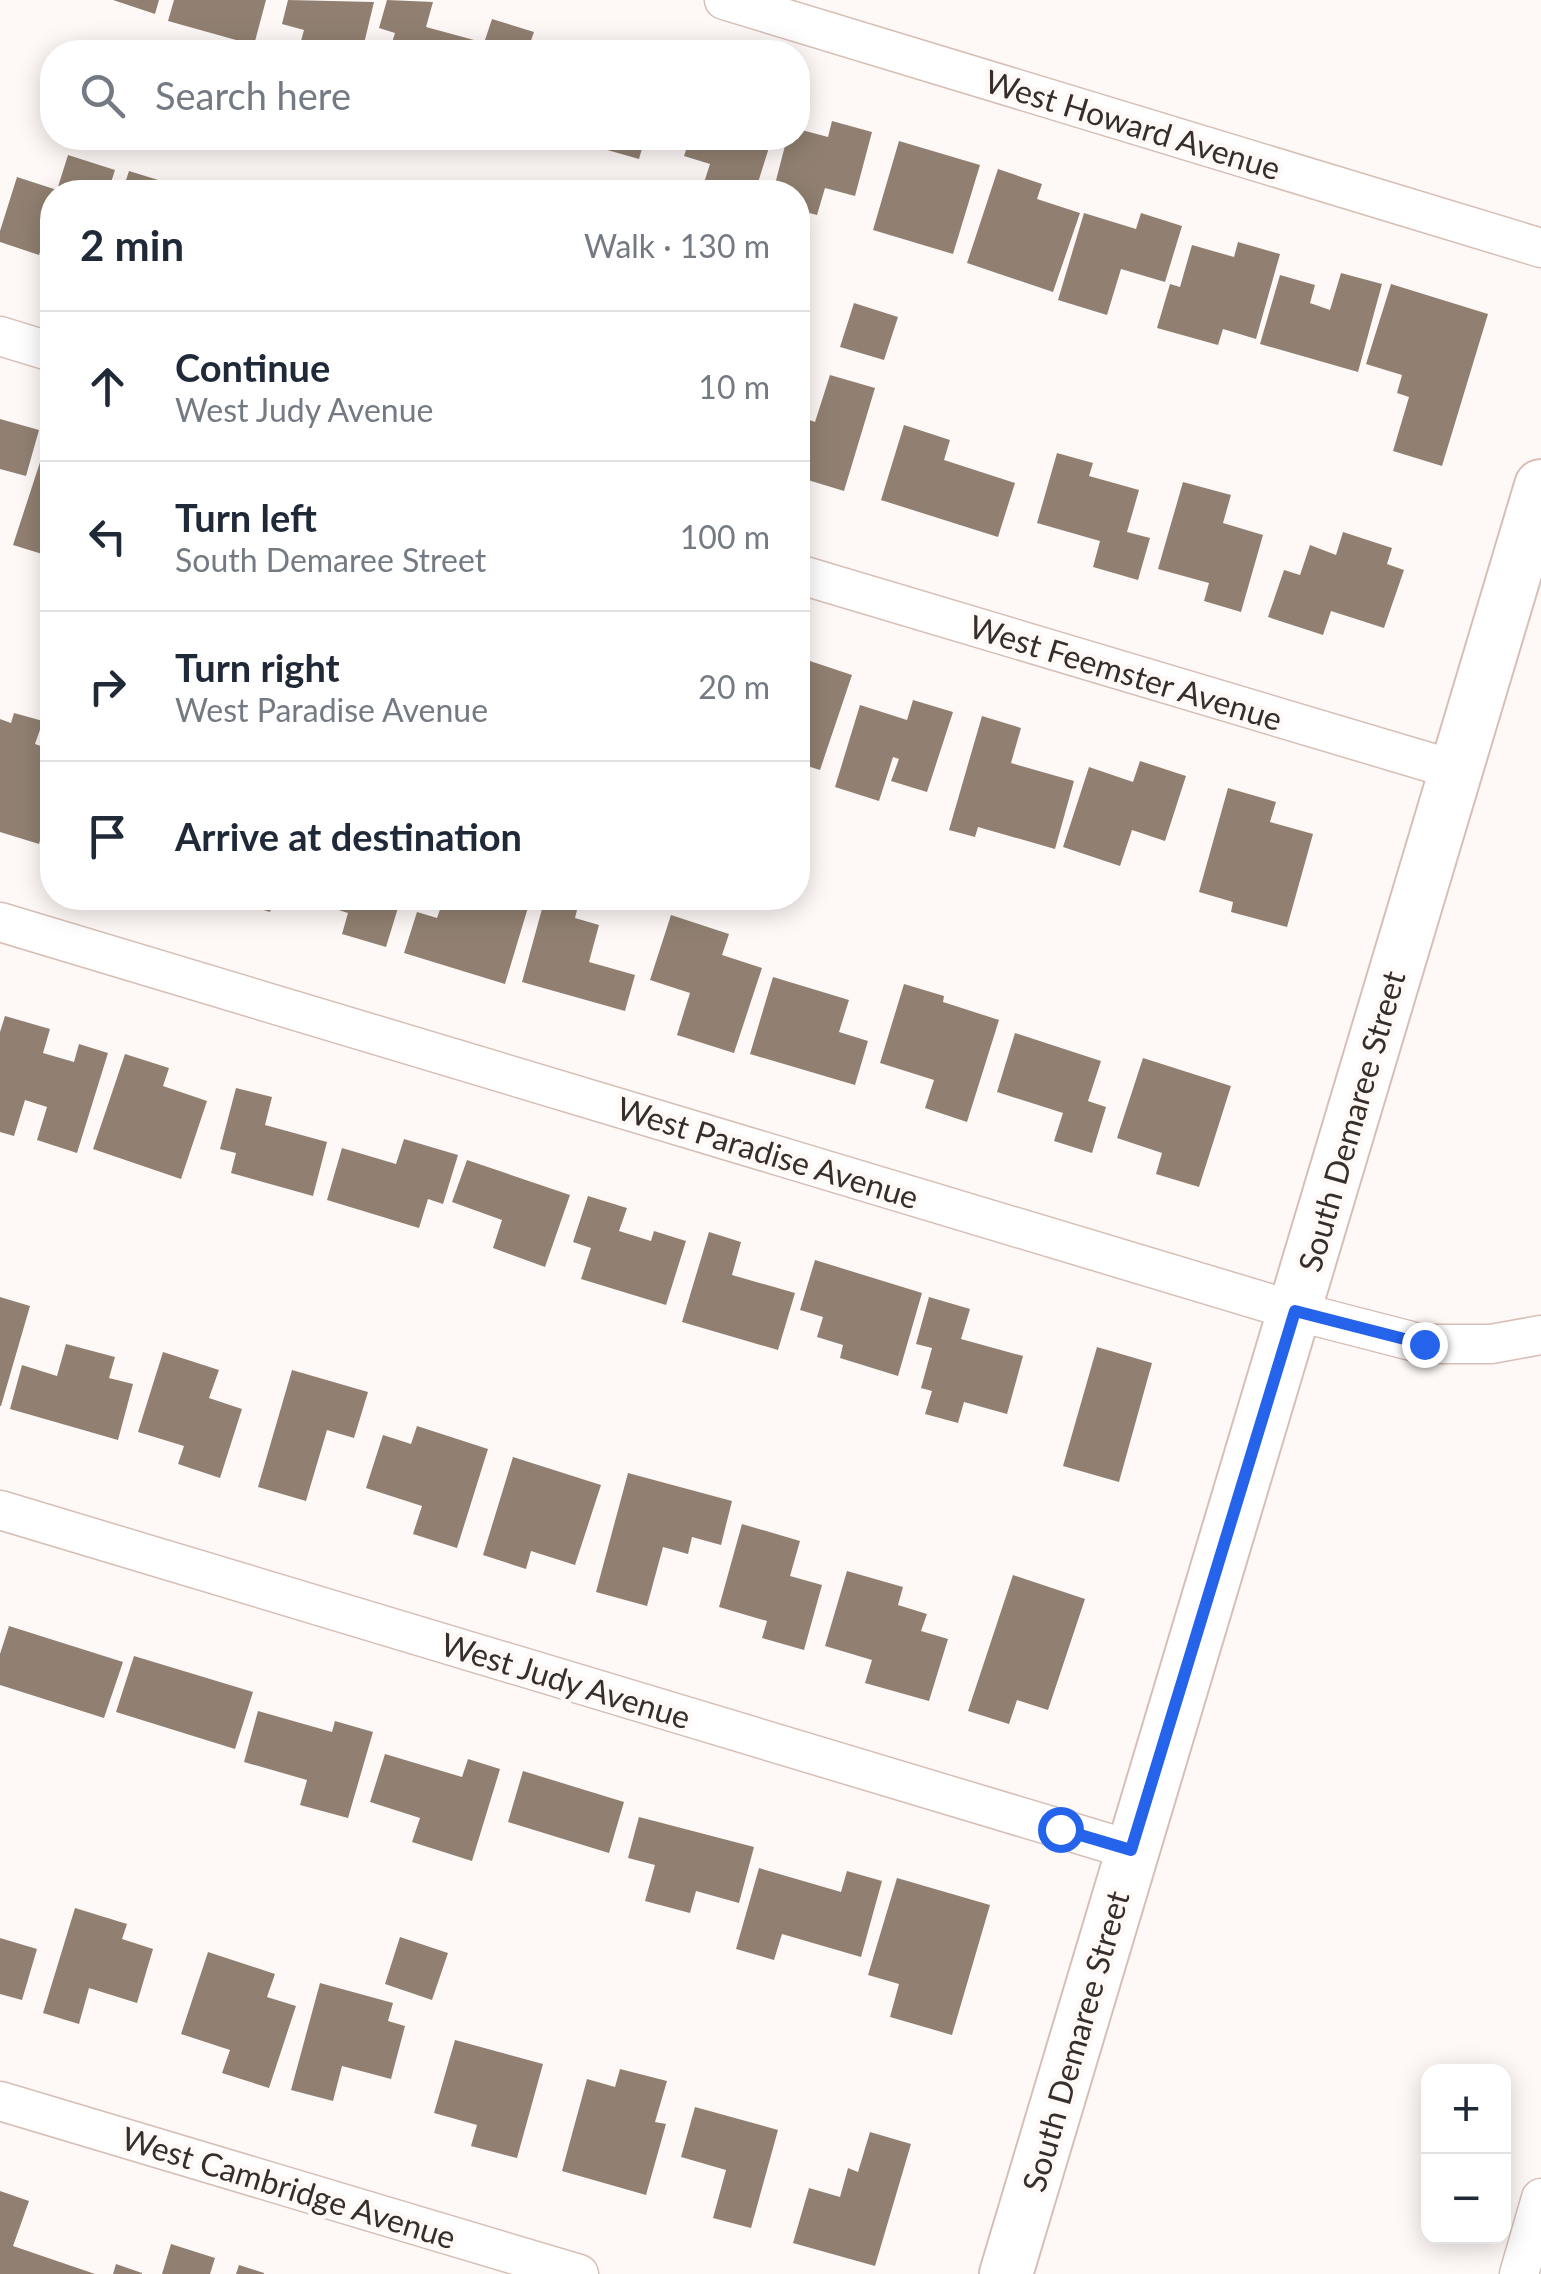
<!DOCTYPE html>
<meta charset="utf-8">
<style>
:root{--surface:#fff;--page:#f6f6f7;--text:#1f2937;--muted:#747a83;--line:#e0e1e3}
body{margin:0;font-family:Lato,sans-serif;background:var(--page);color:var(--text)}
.controls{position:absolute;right:30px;bottom:30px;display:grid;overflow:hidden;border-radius:20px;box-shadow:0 5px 25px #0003}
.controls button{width:90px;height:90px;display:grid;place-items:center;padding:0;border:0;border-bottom:2px solid var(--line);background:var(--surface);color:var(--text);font:50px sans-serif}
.stop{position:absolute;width:30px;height:30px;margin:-22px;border:8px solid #2563eb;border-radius:50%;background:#fff}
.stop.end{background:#2563eb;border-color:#fff;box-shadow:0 2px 10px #0008}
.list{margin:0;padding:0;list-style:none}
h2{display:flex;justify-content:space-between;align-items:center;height:130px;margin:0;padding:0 40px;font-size:42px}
h2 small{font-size:32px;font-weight:400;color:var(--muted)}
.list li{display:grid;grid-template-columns:65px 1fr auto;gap:30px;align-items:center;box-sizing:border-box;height:150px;padding:0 40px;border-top:2px solid var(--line)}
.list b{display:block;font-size:38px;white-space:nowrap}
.list p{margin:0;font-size:32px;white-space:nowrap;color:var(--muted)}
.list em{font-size:32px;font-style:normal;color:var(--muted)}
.icon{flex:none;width:55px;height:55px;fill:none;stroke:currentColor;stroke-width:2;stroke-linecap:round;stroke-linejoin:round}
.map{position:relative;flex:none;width:1541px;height:2274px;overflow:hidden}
.search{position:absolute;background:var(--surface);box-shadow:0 5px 25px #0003;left:40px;top:40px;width:770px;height:110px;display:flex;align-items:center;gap:25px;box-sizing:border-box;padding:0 35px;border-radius:40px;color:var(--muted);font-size:38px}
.panel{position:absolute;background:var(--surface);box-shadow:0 5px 25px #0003;left:40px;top:180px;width:770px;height:730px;border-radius:40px}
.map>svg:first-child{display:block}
.building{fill:#918071}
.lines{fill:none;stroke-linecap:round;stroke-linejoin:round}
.minor-casing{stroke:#d7bfb6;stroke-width:41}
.secondary-casing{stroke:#d7bfb6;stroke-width:56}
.minor{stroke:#fff;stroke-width:38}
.secondary{stroke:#fff;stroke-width:52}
.route{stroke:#2563eb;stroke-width:12}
.labels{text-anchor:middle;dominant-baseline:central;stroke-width:9;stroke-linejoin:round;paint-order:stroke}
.street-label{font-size:32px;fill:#372e2b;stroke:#fef9f7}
</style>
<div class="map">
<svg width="1541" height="2274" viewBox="0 0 1541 2274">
<rect width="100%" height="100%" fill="#fef9f7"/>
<!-- building -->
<path class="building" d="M113,0H159L155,14Z
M174,0H266L254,45L168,21Z
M288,0L374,2L362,52H298L304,30L282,24Z
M387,0L433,2L426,27L474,40L470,52H389L395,33L379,28Z
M492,19L534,32L527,52H481Z
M832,121L872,132L855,196L825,188L817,215L798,210V192H773L787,138H798V129L828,137Z
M565,138H645L639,159Z
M690,138H772L755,192H701L710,164L684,156Z
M899,141L980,165L953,254L873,230Z
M68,155L115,170L108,192H52V237L46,234L39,255L0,242V231L17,177L57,190Z
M998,169L1042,184L1037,199L1080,213L1053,292L967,263Z
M129,171L181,187L179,192H122Z
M1084,213L1136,229L1141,213L1182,226L1165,282L1121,269L1107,315L1058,300Z
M1238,242L1280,254L1256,339L1223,329L1218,345L1157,328L1170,284L1180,287L1192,245L1234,257Z
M1341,273L1382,284L1358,372L1260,344L1280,275L1315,285L1310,303L1330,310Z
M1391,284L1488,314L1442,466L1393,451L1409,397L1397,393L1402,375L1366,364Z
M854,303L898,317L884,360L840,347Z
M830,375L875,388L844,491L798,477V416L815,422Z
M0,419L39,430L26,476L0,469Z
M904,425L950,440L944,460L1015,483L998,537L881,500Z
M45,447L52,449V557L13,545Z
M1057,453L1093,463L1089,476L1139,490L1127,532L1150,538L1138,580L1093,567L1100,541L1037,523Z
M1183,482L1231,495L1223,523L1263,535L1241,612L1204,601L1209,583L1158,569Z
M1343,532L1392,548L1387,564L1404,570L1384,628L1331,611L1323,635L1268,617L1284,570L1300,575L1310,545L1336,555Z
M807,660L852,675L820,770L798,763V687Z
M913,700L953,712L927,792L891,781L899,759L893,757L879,801L835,787L860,705L907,720Z
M14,713L43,721L35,744L52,750V799L39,844L0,832V719L11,723Z
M982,716L1021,728L1011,763L1074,781L1055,849L978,827L975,837L949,830Z
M1140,761L1186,776L1165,841L1132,830L1120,866L1063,847L1089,767L1133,782Z
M1228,788L1276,802L1270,822L1313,834L1287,927L1231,912L1233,902L1199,892Z
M226,898H274L270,912Z
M301,898H401L386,947L342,934L348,913Z
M444,898H508L529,904L505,984L404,953L417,912L437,918Z
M545,898H580L575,918L599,925L589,962L635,975L625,1011L522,982Z
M671,915L729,934L722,955L762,968L734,1053L677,1035L690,993L650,980Z
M773,977L849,1000L839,1032L868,1041L855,1085L750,1054Z
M904,984L944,996L943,1002L999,1020L967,1122L925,1108L934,1080L880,1063Z
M5,1016L50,1029L43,1053L74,1062L79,1044L108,1053L77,1153L37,1140L47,1107L25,1100L14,1136L0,1132V1032Z
M1015,1033L1101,1061L1088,1101L1106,1107L1092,1153L1054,1141L1063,1113L997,1092Z
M125,1054L169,1068L163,1086L207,1101L181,1179L93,1149Z
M1143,1058L1231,1086L1199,1187L1156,1174L1162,1153L1117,1138Z
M236,1088L272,1097L265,1125L327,1142L313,1196L231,1173L236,1153L220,1149Z
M404,1139L458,1155L443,1204L428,1199L419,1228L327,1200L342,1148L396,1164Z
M467,1160L570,1195L545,1267L493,1248L502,1220L452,1202Z
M588,1196L627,1208L619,1231L651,1241L654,1231L686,1241L666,1305L581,1279L591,1248L573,1242Z
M709,1232L741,1242L732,1275L795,1293L778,1350L682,1322Z
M815,1260L922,1293L898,1376L840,1358L843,1345L817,1337L823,1317L800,1310Z
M0,1297L30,1306L1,1406H0Z
M929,1297L970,1309L961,1339L1023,1356L1007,1414L964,1402L958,1423L925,1414L932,1391L921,1388L932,1348L916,1344Z
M66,1344L115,1357L109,1378L133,1384L118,1440L10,1409L22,1365L57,1376Z
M1097,1347L1152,1363L1119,1482L1063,1466Z
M163,1352L219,1370L209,1398L242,1409L220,1478L178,1464L184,1446L138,1432Z
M292,1370L368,1392L354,1438L327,1430L306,1501L258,1487Z
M417,1426L488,1449L457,1548L413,1534L422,1506L366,1488L383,1435L411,1444Z
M513,1457L601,1485L575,1565L531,1551L526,1569L483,1555Z
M628,1473L732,1501L721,1545L692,1537L688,1554L663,1547L647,1606L596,1592Z
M742,1524L800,1541L790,1576L822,1585L804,1650L762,1638L767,1621L719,1607Z
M847,1571L903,1587L898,1605L927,1614L921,1631L948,1639L929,1701L865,1683L872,1660L825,1646Z
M1013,1575L1085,1599L1048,1710L1017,1700L1009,1724L968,1711Z
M9,1626L123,1662L104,1718L0,1685V1654Z
M134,1656L253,1692L235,1749L116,1712Z
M258,1711L332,1732L335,1721L373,1732L348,1818L300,1805L307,1780L244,1762Z
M385,1754L462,1777L468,1759L500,1769L472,1861L412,1842L420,1818L370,1802Z
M523,1771L624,1802L609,1853L508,1822Z
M639,1817L754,1847L739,1903L696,1891L690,1913L645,1901L655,1865L628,1858Z
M759,1868L841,1892L847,1871L882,1881L861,1957L782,1934L774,1960L736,1949Z
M897,1878L990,1905L952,2035L890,2017L899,1984L868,1975Z
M75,1908L127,1924L122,1939L153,1949L137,2003L89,1988L79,2024L43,2013Z
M400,1937L448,1953L432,2000L385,1984Z
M0,1938L37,1949L22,2000L0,1994Z
M208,1952L275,1974L267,1997L296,2006L269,2088L222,2073L230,2050L181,2034Z
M320,1983L393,2003L388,2021L405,2026L391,2079L342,2066L333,2101L291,2090Z
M455,2040L543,2064L517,2158L471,2146L477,2125L434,2113Z
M620,2069L667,2081L655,2122L666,2124L646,2195L562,2171L587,2079L615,2087Z
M695,2107L778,2130L751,2228L713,2218L726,2170L681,2157Z
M870,2132L911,2144L875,2266L793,2243L809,2188L840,2197L848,2168L858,2172Z
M0,2191L29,2201L13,2246L95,2274H0Z
M171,2244L215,2258L210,2274H162Z
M116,2264L142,2273V2274H113Z
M239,2265L264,2273V2274H236Z"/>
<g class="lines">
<!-- minor casing -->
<g class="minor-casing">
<path id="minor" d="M724,0L1541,248
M0,336L52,352
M798,574L1455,770
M0,922L1295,1311L1423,1344H1491L1541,1335
M0,1510L1131,1850
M0,2101L579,2274
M1519,2274L1541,2198"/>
</g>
<!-- secondary casing -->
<g class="secondary-casing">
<path id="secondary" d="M1006,2274L1541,486"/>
</g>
<!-- minor -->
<use href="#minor" class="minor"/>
<!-- secondary -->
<use href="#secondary" class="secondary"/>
</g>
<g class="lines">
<!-- route -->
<path class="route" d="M1060,1829L1131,1850L1295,1311L1424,1344"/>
</g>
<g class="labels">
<!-- street labels -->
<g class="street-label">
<text transform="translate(1133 124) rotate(17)">West Howard Avenue</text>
<text transform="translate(1126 672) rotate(17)">West Feemster Avenue</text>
<text transform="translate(1351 1121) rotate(-74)">South Demaree Street</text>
<text transform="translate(768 1152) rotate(17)">West Paradise Avenue</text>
<text transform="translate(566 1680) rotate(17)">West Judy Avenue</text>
<text transform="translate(1075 2041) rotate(-74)">South Demaree Street</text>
<text transform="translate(289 2187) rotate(17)">West Cambridge Avenue</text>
</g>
</g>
</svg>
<div class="controls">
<button>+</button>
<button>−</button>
</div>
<div class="stop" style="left:1060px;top:1829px"></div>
<div class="stop end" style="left:1424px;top:1344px"></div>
<div class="search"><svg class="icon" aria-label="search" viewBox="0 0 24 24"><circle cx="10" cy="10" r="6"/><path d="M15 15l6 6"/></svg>Search here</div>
<section class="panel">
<h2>2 min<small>Walk · 130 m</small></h2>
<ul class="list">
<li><svg class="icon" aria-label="ahead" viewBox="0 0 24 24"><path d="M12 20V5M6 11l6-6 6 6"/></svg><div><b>Continue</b><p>West Judy Avenue</p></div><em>10 m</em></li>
<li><svg class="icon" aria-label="left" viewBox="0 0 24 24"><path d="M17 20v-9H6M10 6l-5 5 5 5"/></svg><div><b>Turn left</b><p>South Demaree Street</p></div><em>100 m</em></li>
<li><svg class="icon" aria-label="right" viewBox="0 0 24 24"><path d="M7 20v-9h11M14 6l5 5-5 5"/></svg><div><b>Turn right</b><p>West Paradise Avenue</p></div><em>20 m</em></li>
<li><svg class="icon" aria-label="arrive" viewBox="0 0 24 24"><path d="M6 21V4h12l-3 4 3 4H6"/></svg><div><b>Arrive at destination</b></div></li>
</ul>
</section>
</div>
